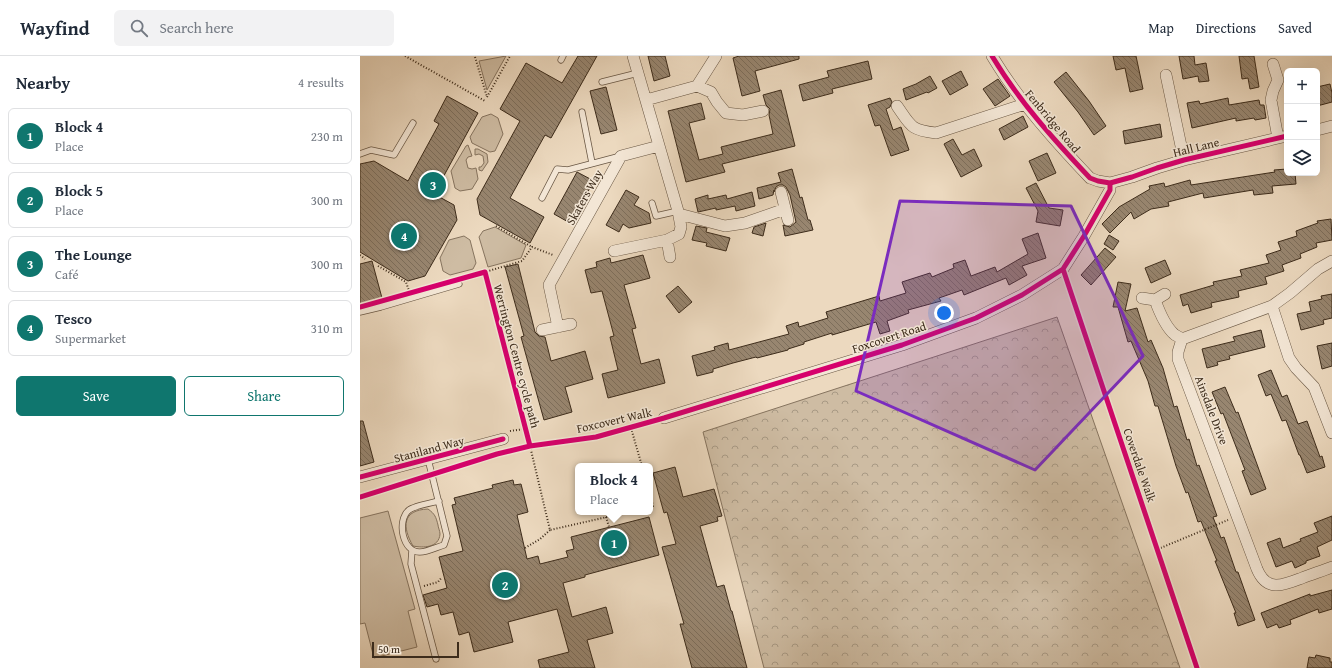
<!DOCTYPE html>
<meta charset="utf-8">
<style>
:root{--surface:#fff;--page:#f2f2f3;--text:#1f2937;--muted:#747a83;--line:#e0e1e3;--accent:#0f766e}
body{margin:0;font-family:"Gentium Book Plus",serif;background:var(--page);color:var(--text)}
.controls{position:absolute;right:12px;top:12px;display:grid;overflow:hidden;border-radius:6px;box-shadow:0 4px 16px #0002}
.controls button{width:36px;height:36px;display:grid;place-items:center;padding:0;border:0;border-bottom:1px solid var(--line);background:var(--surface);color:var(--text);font:20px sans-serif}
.scale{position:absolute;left:12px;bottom:10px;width:87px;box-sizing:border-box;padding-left:4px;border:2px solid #3d2c1b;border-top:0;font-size:11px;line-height:14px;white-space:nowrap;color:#3d2c1b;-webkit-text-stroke:3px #f3e6d5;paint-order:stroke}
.you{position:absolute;left:584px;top:257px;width:14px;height:14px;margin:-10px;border:3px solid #fff;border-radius:50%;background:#1a73e8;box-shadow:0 0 0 6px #1a73e833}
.badge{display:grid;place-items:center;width:26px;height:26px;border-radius:50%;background:var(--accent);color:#fff;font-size:13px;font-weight:700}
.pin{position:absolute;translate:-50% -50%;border:2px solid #fff;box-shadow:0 1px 4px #0006}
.popup{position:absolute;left:215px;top:407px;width:78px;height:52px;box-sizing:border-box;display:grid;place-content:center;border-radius:6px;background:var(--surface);filter:drop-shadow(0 1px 3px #0005);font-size:13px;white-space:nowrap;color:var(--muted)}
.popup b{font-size:15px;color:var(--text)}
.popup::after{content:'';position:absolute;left:50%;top:100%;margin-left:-8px;border:8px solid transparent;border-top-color:var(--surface)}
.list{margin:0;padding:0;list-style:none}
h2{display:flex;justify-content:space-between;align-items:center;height:52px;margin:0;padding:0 16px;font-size:17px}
h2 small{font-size:13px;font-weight:400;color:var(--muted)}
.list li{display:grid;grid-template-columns:26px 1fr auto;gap:12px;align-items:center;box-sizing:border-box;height:56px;margin:0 8px 8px;padding:0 8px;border:1px solid var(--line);border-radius:6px}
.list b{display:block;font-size:15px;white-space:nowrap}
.list p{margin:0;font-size:13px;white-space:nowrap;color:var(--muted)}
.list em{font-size:13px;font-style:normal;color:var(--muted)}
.actions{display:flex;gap:8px;padding:12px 16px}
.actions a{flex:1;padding:9px 0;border:1px solid var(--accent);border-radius:6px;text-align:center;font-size:14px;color:var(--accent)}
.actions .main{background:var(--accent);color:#fff}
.icon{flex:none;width:22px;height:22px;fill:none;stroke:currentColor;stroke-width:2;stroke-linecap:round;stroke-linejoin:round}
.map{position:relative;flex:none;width:972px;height:612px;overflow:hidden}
header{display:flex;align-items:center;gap:24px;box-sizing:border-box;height:56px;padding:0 20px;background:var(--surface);border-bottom:1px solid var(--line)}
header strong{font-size:19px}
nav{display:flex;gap:22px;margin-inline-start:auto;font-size:14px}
.search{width:280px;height:36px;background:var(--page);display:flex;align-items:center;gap:10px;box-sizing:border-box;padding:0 14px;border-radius:6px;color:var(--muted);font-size:15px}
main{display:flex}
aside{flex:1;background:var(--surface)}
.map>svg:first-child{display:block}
.grass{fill:#cebca3;stroke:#86745f}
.park{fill:url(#park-crowns);stroke:#86745f}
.building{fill:url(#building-back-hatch);stroke:#3d2c1b}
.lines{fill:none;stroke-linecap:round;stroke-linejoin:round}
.service-casing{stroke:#695744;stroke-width:7}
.minor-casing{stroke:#695744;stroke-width:12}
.path{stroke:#3d2c1b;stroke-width:2;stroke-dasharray:1 2;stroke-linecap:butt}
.service{stroke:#f3e6d5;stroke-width:5.5}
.minor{stroke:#f3e6d5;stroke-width:11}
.cycleway-casing{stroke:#f3e6d5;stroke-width:8}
.cycleway{stroke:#d6006c;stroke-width:5}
.marked{fill:#7b2cbf;fill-opacity:0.2;stroke:#7b2cbf;stroke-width:3;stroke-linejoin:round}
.labels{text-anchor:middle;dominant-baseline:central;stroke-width:3;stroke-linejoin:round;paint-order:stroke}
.street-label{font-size:12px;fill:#3d2c1b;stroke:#f3e6d5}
</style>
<header>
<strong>Wayfind</strong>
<div class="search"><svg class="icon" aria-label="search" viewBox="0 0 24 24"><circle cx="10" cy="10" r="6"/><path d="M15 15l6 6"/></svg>Search here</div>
<nav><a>Map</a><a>Directions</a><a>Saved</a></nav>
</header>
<main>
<aside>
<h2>Nearby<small>4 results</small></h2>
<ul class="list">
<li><span class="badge">1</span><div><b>Block 4</b><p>Place</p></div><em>230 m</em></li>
<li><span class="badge">2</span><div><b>Block 5</b><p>Place</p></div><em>300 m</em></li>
<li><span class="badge">3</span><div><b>The Lounge</b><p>Café</p></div><em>300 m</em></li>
<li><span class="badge">4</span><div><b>Tesco</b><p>Supermarket</p></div><em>310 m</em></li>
</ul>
<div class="actions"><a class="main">Save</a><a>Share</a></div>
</aside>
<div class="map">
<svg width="972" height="612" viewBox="0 0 972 612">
<defs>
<pattern id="park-crowns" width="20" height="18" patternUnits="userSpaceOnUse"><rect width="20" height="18" fill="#cebca3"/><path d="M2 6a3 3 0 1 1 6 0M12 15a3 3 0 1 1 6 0" fill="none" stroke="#a89984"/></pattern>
<pattern id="building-back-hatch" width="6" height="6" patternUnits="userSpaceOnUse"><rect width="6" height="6" fill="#988670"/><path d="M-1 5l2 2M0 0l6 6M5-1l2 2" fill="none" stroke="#7d6e5b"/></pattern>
</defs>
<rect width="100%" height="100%" fill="#ecd9bf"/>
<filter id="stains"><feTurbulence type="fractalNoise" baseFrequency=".005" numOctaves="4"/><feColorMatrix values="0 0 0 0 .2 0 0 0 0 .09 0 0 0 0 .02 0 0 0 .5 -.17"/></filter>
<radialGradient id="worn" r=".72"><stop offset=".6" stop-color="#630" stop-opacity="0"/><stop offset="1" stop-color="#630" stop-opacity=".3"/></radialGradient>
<!-- grass -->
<path class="grass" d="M146,0L127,34L119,5Z
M131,58L138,62L143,78L135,95L130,96L112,87L110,81L122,61Z
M108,89L112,100L108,101L106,104L108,112L112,113L116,112L118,123L112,133L100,135L95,132L91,115L106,90Z
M115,93H118L127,98L128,106L122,115L119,114V111H121L124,107L123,100L119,98L115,99Z
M135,171L166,189L161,202L128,211L119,181L123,175Z
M104,180L110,184L116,207L113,213L90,219L83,215L80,202L89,184Z
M68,453C75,458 76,461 78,469C78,471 80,475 80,478C79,492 63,492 53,490C42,471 42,454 68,453Z
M28,455L55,553L48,555L57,591L14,602L5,567L0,568V462Z"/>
<!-- park -->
<path class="park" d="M697,261L820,612H404L343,376Z"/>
<!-- building -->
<path class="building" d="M218,0H237L191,82L185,79L150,142L184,161L170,187L120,159L117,143L160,65L140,53L166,7L202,27Z
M288,0H305L310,20L294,25Z
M379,0H439V3L395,15L400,35L382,40L373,2Z
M753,0H776L783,33L770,36L765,12L756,14Z
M819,0H834L835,9L846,7L849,25L839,26L838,20L823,23Z
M879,0H894L899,31L890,33L888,22L882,23Z
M508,5L512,23L472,33L473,37L443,45L439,29L469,21L467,15Z
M601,15L608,29L590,39L582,25Z
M706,16L729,45L746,70L734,79L718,56L694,26Z
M570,20L577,32L568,37L567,36L546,44L543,33L556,28Z
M638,23L650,40L635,50L623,33Z
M970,28L972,37V46L957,50V31Z
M246,31L257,74L241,78L230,35Z
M421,34L435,90L362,108L365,116L326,126L308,55L341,47L345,63L329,67L339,104L363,98L361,91L413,78L409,59L410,53L406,49L403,39Z
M87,40L118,57L74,138L94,149L97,164L65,220L48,225L0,196V108L14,105L48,125L79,68L74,65Z
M530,42L532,46L530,51L526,53L533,74L541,71L549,94L531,100L520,69L515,70L508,49Z
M868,42L869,49L899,44L900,49H904L906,62L895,64L894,62L876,65V62L832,72L827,47L839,45L840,48Z
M663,60L668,71L644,84L639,73Z
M800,68L802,81L765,88L763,75Z
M593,83L602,99L614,93L622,110L601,121L584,88Z
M687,97L696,117L678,125L669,105Z
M432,113L440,142L442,141L448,164H450L453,174L425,180L423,169L430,171L436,166L430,139L426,131L423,129H419L416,131L414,136V134L413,139L399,143L397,132L421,126L418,117Z
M927,113V117H935L936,128L912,130L913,137L894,139L893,134L844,142L843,137L808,146L809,150L791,153L774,163L771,156L750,177L742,168L759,151L790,133L789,130L804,127L805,131L830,124L831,129L915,116L914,114Z
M217,116L234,125L210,167L194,158Z
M676,127L689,152L703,154L700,170L676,166L678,155L666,132Z
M266,134L279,141L274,149L289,157L291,167L269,172L263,168L259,176L246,169Z
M392,136L395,150L376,155L375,150L356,154V152L338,156L335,143L348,139V143L366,139L367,143Z
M971,163L972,184L956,187L957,191L940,198L941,202L922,209L924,215L905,221L907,228L878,235L879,241L851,247L852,251L831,257L828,248L823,250L820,239L854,229L853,226L882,220L880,214L909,207L906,199L921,194L918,186L937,180L936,175L958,167L957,165Z
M406,167L403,180L392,177L394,171Z
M336,170L347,172L346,176L370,182L366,195L346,190L347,187L332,184Z
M678,177L686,202L662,210L667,219L649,229L646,222L604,239L602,234L579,242L581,245L548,254L549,257L527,265L530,275L520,278L516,266L472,279V277L444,286V288L428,293V294L397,302L396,301L373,307L353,313V316L337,320L332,300L355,294L354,291L368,287L369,294L429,278L426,270L438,266L439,271L468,262L466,256L519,240L520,245L546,237L542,226L570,217L572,221L594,212L593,208L605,204L611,220L635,211L637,216L668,198L662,183Z
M749,179L759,185L753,194L744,188Z
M745,192L756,201L731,229L721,219Z
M283,199L290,222L264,229L276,272L272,273L281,308L299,303L305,327L248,342L242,318L258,314L250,281L254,280L242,235L231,237L225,214L237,211L236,206L250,202L251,207Z
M805,204L811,218L791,227L785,212Z
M12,205L22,242L0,248V208Z
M158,208L175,276L179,280L185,281L191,305L225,295L233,323L205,331L212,356L184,364L161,281L164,280L145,211Z
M758,226L771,228L765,255L777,252L788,286L791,284L803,312L814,351L817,350L827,384L829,383L837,410L839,409L857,460L853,461L861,482L864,481L876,516H878L895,564L878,570L874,557H876L855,505H857L841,465L838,466L828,436L826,437L816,410L798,350H795L788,325L771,285L768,286L758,251H753Z
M318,230L332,246L319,257L306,240Z
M972,238V262L963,264L964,268L941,274L937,258L951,255L949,246L962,243L961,240Z
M901,274L905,291L869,300L870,303L857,306L858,309L847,312L842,293L875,285L873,281Z
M972,287V310L962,313L957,290Z
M911,314L922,341L927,339L938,368L947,365L960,401L962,400L965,411L947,417L940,399H939L926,364L922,365L911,338L906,340L898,319Z
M865,331L876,357L878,356L906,433L891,439L882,415L885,414L863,357L861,358L852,336Z
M0,365H3L14,406L0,410Z
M315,411L323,441L354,433L362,460L357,461L358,465L340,470L357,531L364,529L371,555H372L387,612H332L320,568H324L302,491L316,488L307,456L304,457L293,417Z
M153,424L154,429L161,428L168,456L157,459L167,503L178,500L180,508L208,501L206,495L214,493L211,481L289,461L299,499L225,519V521L203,527L212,561L246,551L253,577L227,584L235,612H180L178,604L209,596L197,553L148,566L153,586L114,596L109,576L99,579L93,556L81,559L78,548L67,551L63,539L87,532L79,501L103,495L92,449L96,448L94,442L133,432L132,429Z
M972,460V484L957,491L960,500L946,505V507L935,512L932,505L916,511L907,487L920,482L923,492L941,485L940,483L958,476L954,467Z
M972,534V553L959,557L958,553L930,564L931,568L919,572L917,568L907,572L901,557L950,538V540Z
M956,599L970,602V606H972V612H947L949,601L955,602Z"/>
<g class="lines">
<!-- service casing -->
<g class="service-casing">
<path id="service" d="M201,4L203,0
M242,26L278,17
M222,56L232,107
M0,98L11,94L34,99L53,67
M182,142L197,113L208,114L261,100
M292,147L296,160L318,155
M0,256L21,251L99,228
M68,403L87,480L84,489C77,491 67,496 60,496C43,497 36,465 49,454C54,450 71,447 79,445
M52,494L51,508L76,603"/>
</g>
<!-- minor casing -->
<g class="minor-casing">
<path id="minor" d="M356,0L337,30L351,36L357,46L366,57L383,59L403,55
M632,0C659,45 694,84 730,122L738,125L750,127L772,121L797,112L824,104L927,80
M913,8L918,24L913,35L911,44L918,82
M806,19L824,104
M286,44L337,30
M537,50C551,70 550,74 576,77L665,48
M957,74L972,70
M421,136L428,164
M319,158L365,170L385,167L425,153
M307,184L310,201
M254,195L307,184L319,178L321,171L318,155L273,0
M972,205L958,213L930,237L912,250L822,283L818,296V303L897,513C907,537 924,529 942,522C952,518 962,515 972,511
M782,242L795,244L805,238
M795,244C799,255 805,270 814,278C816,280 820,281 822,283
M912,250L929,302L936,312L954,331L972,377
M198,271L189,229L261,100L299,90
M182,274L211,268
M304,362L542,289L616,262L662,239L703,213L724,180L750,134V127
M0,421L143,383"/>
</g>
<!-- path -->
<path class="path" d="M45,0L125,45
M115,1L127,41
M127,41L150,0
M136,170L172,191
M0,199L5,203
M18,210L46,226L49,235
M124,215L125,216L162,205L172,191L193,199
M271,372L282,410
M150,375L165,373
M170,390L190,474L269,456
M290,438L293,450L290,451
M246,461L249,471
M165,492L180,483L190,474
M798,493L868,464
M64,530L78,526L82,521"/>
<!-- service -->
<use href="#service" class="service"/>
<!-- minor -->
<use href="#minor" class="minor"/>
<!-- cycleway casing -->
<g class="cycleway-casing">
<path id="cycleway" d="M632,0C659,45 694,84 730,122L738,125L750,127L772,121L797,112L824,104L927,80
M703,213L837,612
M0,251L125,216L170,390
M0,421L143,383
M0,441L137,398L170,390L236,381L304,362L542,289L616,262L662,239L703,213L724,180L750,134V127"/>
</g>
<!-- cycleway -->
<use href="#cycleway" class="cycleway"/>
</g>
<!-- marked area -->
<path class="marked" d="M540,145L711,150L783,300L675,414L496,335Z"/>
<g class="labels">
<!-- street labels -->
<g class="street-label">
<text transform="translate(693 65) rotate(50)">Fenbridge Road</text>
<text transform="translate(836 91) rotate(-14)">Hall Lane</text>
<text transform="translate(224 141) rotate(-61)">Skaters Way</text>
<text transform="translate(529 281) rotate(-18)">Foxcovert Road</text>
<text transform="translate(157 300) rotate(75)">Werrington Centre cycle path</text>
<text transform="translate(852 354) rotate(69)">Ainsdale Drive</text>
<text transform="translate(254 364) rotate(-13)">Foxcovert Walk</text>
<text transform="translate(69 393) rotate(-15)">Staniland Way</text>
<text transform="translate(780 409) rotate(71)">Coverdale Walk</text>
</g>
</g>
<rect width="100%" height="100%" filter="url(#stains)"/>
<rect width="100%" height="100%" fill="url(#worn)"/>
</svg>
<div class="controls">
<button>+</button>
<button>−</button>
<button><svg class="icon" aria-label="layers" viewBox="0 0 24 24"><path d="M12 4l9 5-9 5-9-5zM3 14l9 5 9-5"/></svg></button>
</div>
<div class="scale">50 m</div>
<div class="you"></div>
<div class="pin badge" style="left:254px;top:487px">1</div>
<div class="popup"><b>Block 4</b>Place</div>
<div class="pin badge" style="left:145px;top:529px">2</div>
<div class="pin badge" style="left:73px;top:129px">3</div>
<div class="pin badge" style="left:44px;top:180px">4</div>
</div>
</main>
